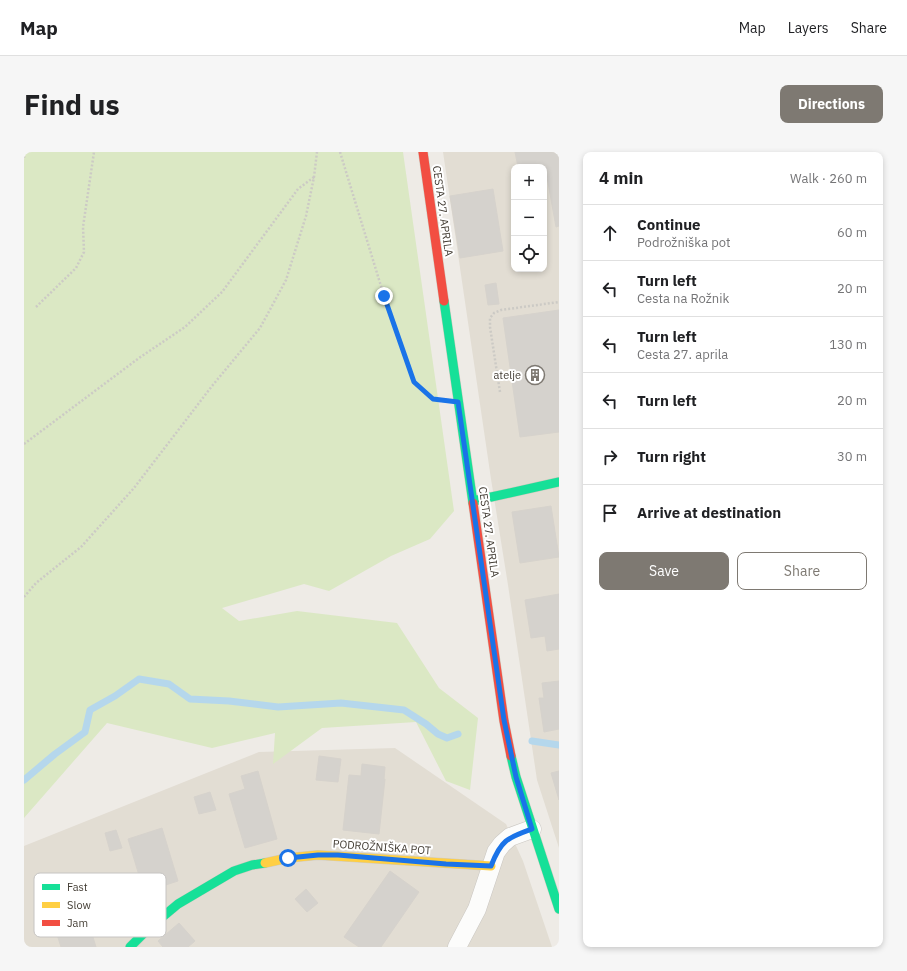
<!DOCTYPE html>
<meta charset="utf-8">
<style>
:root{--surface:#fff;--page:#f6f6f6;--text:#202124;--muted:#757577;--line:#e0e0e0;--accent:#7e7972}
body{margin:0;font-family:"IBM Plex Sans",sans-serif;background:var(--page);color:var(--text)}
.controls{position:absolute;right:12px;top:12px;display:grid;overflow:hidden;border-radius:8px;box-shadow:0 2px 6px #0003}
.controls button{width:36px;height:36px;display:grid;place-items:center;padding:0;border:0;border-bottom:1px solid var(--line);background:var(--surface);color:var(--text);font:20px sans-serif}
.stop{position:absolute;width:12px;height:12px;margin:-9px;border:3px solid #1a73e8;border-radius:50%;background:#fff}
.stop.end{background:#1a73e8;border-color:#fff;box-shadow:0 1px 4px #0008}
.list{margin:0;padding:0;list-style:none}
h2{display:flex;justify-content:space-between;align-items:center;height:52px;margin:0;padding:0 16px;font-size:17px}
h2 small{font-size:13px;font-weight:400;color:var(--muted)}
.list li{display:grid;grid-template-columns:26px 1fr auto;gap:12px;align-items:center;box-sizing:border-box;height:56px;padding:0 16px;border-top:1px solid var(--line)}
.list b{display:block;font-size:15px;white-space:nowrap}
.list p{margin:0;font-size:13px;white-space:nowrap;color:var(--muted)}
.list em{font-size:13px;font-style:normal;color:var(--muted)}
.actions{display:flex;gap:8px;padding:12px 16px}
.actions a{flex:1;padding:9px 0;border:1px solid var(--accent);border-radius:8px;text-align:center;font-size:14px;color:var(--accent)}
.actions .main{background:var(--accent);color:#fff}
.icon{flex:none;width:22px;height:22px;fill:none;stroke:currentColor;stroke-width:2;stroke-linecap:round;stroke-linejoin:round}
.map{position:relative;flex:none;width:535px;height:795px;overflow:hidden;border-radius:8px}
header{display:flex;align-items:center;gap:24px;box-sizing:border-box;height:56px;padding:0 20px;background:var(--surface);border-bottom:1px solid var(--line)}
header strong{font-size:19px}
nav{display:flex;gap:22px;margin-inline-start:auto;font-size:14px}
.intro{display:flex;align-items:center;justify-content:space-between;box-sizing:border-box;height:96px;padding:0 24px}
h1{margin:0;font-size:28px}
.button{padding:10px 18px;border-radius:8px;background:var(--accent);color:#fff;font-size:14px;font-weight:700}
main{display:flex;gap:24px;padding:0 24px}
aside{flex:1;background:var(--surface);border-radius:8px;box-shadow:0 2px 6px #0003}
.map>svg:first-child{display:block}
.residential{fill:#e2ddd3;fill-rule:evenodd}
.green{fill:#dbe8c4}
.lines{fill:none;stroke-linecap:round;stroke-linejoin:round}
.stream{stroke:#b5d7ec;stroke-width:7}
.building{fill:#d5d2cd;stroke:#d6d2cc}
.street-casing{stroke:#cac7c2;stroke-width:19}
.fast-casing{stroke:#cfcabe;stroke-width:10}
.slow-casing{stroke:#cfcabe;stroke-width:10}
.jam-casing{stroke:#cfcabe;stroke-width:10}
.path{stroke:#cccac5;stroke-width:2.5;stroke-dasharray:2 2;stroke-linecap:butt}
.street{stroke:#fcfcfb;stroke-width:18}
.fast{stroke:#16e098;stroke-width:9}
.slow{stroke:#ffcf43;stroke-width:9}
.jam{stroke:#f24e42;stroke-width:9}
.route{stroke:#1a73e8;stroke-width:5}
.labels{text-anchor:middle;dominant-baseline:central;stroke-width:4;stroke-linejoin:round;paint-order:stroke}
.street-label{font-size:11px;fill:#423c33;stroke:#fff}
.poi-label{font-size:11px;fill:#423c33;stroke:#fff;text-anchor:end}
.key{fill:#fff;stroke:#c6c4c2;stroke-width:1}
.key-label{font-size:11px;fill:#423c33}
</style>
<header>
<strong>Map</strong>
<nav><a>Map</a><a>Layers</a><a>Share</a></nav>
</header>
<div class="intro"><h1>Find us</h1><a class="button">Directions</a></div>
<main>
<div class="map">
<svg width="535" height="795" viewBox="0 0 535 795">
<rect width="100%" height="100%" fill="#eeebe6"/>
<!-- residential -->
<path class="residential" d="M419,0H535V696L513,628L484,433L467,327ZM490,15H520V117H490Z
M371,596L482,672L499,709L528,795H0V694L235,600Z"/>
<!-- green -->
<path class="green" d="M0,0H379L430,359L406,387L367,404L305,439L280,432L198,456L215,469L273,459L373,471L415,536L454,566L446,638L422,629L392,570L298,576L249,612L251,581L188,596L83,571L0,666Z"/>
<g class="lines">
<!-- stream -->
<path class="stream" d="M508,589L535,593
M0,628L31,602L61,580L66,558L91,544L115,527L145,532L166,547L205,549L254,555L317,551L380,558L402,572L414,582L423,586L434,582"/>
</g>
<!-- building -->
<path class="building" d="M491,0H535V74L532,75L521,14L494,15Z
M469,37L479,99L436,106L426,44Z
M472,131L475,152L464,153L461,133Z
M535,158V280L496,285L479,166Z
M527,354L535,405L496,411L488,360Z
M535,442V497L523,499L521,484L507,486L501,448Z
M535,529V577L520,580L515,546H520L518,531Z
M295,604L317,607L314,630L292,628Z
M338,612L361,615L360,627H361L355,682L319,678L325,623L337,624Z
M234,619L253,687L221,696L205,642L221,637L217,624Z
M535,619V648L527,621Z
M186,640L192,658L175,662L170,645Z
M138,676L154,729L120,740L104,687Z
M92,678L98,696L86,699L81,681Z
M366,719L395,740L357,795H335L320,785Z
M53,732L72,795H37L20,742Z
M282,737L294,751L283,760L271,747Z
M155,771L171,789L164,795H139L134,789Z"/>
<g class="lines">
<!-- street casing -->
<g class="street-casing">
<path id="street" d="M433,795L453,757L472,700L478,692L486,685L508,677"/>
</g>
<!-- fast casing -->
<g class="fast-casing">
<path id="fast" d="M420,149L449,351
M449,349L535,330
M487,604L492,625L535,757
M106,795L124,777L154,752L210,719L228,713L241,711"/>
</g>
<!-- slow casing -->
<g class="slow-casing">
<path id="slow" d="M241,711L264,706L294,703L467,714"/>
</g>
<!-- jam casing -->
<g class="jam-casing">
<path id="jam" d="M399,0L420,149
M449,351L480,569L487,604"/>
</g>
<!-- path -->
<path class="path" d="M316,0L360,144L390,230L409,247L412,248
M0,6V0
M12,155L52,116L60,100L59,75L70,0
M476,240L466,175V166L470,161L477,158L535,150
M0,292L115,206L161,175L198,140L274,37L290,25
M0,445L12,431L57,395L110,336L188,234L236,176L262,128L282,64L290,25L293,0"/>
<!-- street -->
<use href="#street" class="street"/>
<!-- fast -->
<use href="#fast" class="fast"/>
<!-- slow -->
<use href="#slow" class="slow"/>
<!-- jam -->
<use href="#jam" class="jam"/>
</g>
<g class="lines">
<!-- route -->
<path class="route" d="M264,706L294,703H314L422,712L467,714C477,688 483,686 508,677L492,625L480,568L434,250L409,247L390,230L360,144"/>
</g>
<!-- icons -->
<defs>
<g id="building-ring" transform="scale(1)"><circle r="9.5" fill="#fff" stroke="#7e7972" stroke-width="1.5"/><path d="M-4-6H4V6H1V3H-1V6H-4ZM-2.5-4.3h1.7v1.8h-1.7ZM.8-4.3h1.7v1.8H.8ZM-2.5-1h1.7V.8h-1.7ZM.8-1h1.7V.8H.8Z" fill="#7e7972"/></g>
</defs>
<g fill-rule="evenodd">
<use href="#building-ring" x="511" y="223"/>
</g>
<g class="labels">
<!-- street labels -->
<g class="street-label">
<text transform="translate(419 59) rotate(82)">CESTA 27. APRILA</text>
<text transform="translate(465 380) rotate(82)">CESTA 27. APRILA</text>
<text transform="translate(358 695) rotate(4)">PODROŽNIŠKA POT</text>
</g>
<!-- poi labels -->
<g class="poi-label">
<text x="497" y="223">atelje</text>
</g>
</g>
<!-- legend -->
<rect x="10" y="721" width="132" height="64" rx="6" class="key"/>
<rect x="18" y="732" width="18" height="6" fill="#16e098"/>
<rect x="18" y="750" width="18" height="6" fill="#ffcf43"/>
<rect x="18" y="768" width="18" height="6" fill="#f24e42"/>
<g class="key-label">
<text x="43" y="739">Fast</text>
<text x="43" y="757">Slow</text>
<text x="43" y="775">Jam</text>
</g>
</svg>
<div class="controls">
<button>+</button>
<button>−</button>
<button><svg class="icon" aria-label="locate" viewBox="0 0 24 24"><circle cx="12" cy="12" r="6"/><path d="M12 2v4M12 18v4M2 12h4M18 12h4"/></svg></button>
</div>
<div class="stop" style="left:264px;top:706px"></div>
<div class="stop end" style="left:360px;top:144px"></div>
</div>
<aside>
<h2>4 min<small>Walk · 260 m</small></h2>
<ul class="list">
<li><svg class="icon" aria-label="ahead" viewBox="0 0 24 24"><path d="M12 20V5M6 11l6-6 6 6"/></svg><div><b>Continue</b><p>Podrožniška pot</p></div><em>60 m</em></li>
<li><svg class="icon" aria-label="left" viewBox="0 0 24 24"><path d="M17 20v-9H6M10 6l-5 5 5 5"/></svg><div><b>Turn left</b><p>Cesta na Rožnik</p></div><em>20 m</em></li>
<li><svg class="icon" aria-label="left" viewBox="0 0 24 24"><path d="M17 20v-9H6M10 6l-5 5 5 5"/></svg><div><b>Turn left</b><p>Cesta 27. aprila</p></div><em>130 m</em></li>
<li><svg class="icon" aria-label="left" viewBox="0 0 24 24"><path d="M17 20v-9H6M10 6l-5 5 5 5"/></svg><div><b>Turn left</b></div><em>20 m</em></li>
<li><svg class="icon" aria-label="right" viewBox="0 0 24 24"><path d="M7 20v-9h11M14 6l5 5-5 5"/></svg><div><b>Turn right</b></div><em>30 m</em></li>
<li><svg class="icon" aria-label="arrive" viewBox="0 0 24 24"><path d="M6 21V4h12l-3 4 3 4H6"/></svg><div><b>Arrive at destination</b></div></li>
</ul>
<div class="actions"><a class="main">Save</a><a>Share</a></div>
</aside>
</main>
